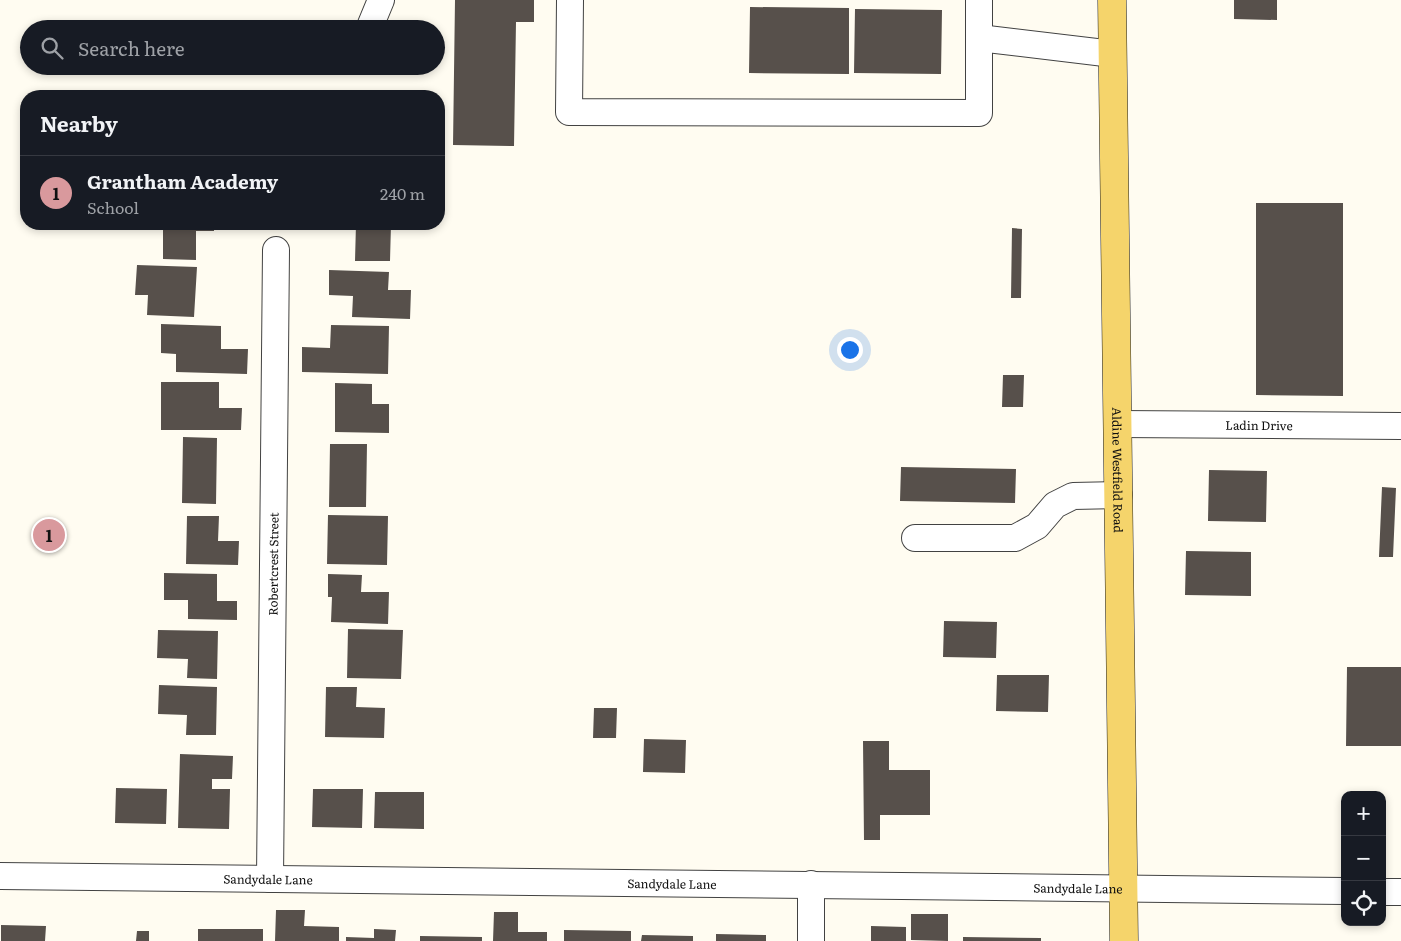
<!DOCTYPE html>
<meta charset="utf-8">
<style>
:root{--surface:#171b24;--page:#242831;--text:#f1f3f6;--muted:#9ea1a6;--line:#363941;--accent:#d9999d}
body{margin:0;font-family:Literata,serif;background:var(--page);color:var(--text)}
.controls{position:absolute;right:15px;bottom:15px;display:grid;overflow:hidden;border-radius:10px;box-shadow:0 2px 8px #0003}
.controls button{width:45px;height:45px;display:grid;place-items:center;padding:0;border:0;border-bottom:1px solid var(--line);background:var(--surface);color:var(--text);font:25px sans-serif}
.you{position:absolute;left:849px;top:349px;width:18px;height:18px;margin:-12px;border:4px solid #fff;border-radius:50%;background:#1a73e8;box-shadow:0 0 0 8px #1a73e833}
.badge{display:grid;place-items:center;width:32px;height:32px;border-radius:50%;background:var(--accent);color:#111;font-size:16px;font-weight:700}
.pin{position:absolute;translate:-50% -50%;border:2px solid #fff;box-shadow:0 1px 5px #0006}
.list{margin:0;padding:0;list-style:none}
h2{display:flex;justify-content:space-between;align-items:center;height:65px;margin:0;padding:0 20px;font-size:21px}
h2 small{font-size:16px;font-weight:400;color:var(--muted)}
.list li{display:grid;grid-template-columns:32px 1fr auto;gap:15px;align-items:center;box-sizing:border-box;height:75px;padding:0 20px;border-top:1px solid var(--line)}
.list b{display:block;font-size:19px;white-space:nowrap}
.list p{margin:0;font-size:16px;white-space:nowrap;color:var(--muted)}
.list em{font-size:16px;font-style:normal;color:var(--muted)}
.icon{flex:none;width:28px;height:28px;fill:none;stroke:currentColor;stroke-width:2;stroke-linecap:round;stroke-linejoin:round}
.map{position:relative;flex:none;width:1401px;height:941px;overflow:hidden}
.search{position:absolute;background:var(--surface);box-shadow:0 2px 8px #0003;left:20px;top:20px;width:425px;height:55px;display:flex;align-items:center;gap:12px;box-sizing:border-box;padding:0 18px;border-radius:28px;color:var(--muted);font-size:19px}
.panel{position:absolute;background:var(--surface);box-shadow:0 2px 8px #0003;left:20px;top:90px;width:425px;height:140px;border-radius:20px}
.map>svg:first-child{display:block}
.building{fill:#57504b}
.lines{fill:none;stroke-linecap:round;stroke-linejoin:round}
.minor-casing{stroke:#424242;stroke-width:28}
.major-casing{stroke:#202020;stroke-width:29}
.minor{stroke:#fff;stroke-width:26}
.major{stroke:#f5d46b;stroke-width:28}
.labels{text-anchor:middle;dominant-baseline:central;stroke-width:5;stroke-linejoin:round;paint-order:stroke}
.street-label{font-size:12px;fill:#0f0f0f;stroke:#fff}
</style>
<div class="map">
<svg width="1401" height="941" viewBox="0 0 1401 941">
<rect width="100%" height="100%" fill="#fffcf1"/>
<!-- building -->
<path class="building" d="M455,0H534V22H516L514,146L453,145Z
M1234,0H1277V20L1234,19Z
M750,7L849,8V74L749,73Z
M855,9L942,10L941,74L854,73Z
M1256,203H1343V396L1256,395Z
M163,224H214V231H196V260L163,259Z
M356,224H391L390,261H355Z
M1012,228L1022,229L1021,298H1011Z
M137,265L197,267L194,317L147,315L148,295H135Z
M329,270L389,272L388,290H411L410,319L352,317L353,296L329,295Z
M161,324L221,326V349H248L247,374L176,372V354L161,353Z
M331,325L389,326L388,374L302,372V347L330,348Z
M1003,375H1024L1023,407H1002Z
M161,382H219V408H242L241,430H161Z
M335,383L372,384V404H389V433L335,432Z
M183,437L217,438L216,504L182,503Z
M330,444H367L366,507H329Z
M901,467L1016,469L1015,503L900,501Z
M1209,470L1267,471L1266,522L1208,521Z
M1382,487L1396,488L1393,557H1379Z
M328,515L388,516L387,565L327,564Z
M187,516H219L218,541H239L238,565L186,564Z
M1186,551L1251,552V596L1185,595Z
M164,573L217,574V601H237V620L188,619V600H164Z
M328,574L362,575L361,592H389L388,624L331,622L332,597H328Z
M944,621L997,622L996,658L943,657Z
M348,629L403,630L401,679L347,678Z
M158,630L218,631L217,679L187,678L188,659L157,658Z
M1347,667H1401V746H1346Z
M997,675H1049L1048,712L996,711Z
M159,685L217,687L216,735H186L187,715L158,714Z
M326,687H357L356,707L385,708L384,738L325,737Z
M594,708H617L616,738H593Z
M644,739L686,740L685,773L643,772Z
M863,741H889V770H930V815H880V840H864Z
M180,754L233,756L232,779H212V789H230L229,829L178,828Z
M116,788L167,789L166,824L115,823Z
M313,789H363L362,828L312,827Z
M375,792H424V829L374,828Z
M276,910H305L304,926L339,927V941H275Z
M494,912H518V932H547V941H493Z
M911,914H948V941L911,940Z
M1,925L46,926L45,941H1Z
M871,926L906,927V941H871Z
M198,929H263V941H198Z
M374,929L396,930L395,941H346V937L374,938Z
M564,930L631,931V941H564Z
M137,931H149V941H136Z
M716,934L766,935V941H716Z
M642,935L693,936V941H641Z
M420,936L482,937V941H420Z
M963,937L1041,938V941H963Z"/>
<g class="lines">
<!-- minor casing -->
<g class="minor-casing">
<g id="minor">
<path d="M570,0L569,112L979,113V0"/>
<path d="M369,29L381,0"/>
<path d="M979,38L1113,54"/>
<path id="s1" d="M1118,424L1401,426"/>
<path d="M915,538H1015L1037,526L1055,505L1073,496L1119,495"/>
<path id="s2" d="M0,876L1345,891"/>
<path id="s3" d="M270,879L276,250"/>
<path d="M1382,892H1401"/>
<path d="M811,941V884"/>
</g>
</g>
<!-- major casing -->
<g class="major-casing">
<g id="major">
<path id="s4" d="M1112,0L1124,941"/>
</g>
</g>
<!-- minor -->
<use href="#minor" class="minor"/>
<!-- major -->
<use href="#major" class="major"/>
</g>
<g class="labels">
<!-- street labels -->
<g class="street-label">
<text stroke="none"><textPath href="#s1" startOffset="141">Ladin Drive</textPath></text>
<text stroke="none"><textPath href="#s4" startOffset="470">Aldine Westfield Road</textPath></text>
<text stroke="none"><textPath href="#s3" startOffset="315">Robertcrest Street</textPath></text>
<text stroke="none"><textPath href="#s2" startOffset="268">Sandydale Lane</textPath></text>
<text stroke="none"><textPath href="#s2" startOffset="672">Sandydale Lane</textPath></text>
<text stroke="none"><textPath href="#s2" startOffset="1078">Sandydale Lane</textPath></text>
</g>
</g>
</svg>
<div class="controls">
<button>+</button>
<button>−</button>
<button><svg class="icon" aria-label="locate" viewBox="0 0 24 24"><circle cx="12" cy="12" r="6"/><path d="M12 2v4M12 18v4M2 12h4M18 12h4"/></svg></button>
</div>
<div class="you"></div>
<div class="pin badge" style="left:49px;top:535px">1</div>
<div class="search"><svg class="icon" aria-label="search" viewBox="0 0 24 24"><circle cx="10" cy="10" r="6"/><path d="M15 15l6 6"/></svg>Search here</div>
<section class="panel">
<h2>Nearby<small></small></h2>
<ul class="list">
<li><span class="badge">1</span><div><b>Grantham Academy</b><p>School</p></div><em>240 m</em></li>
</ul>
</section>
</div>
